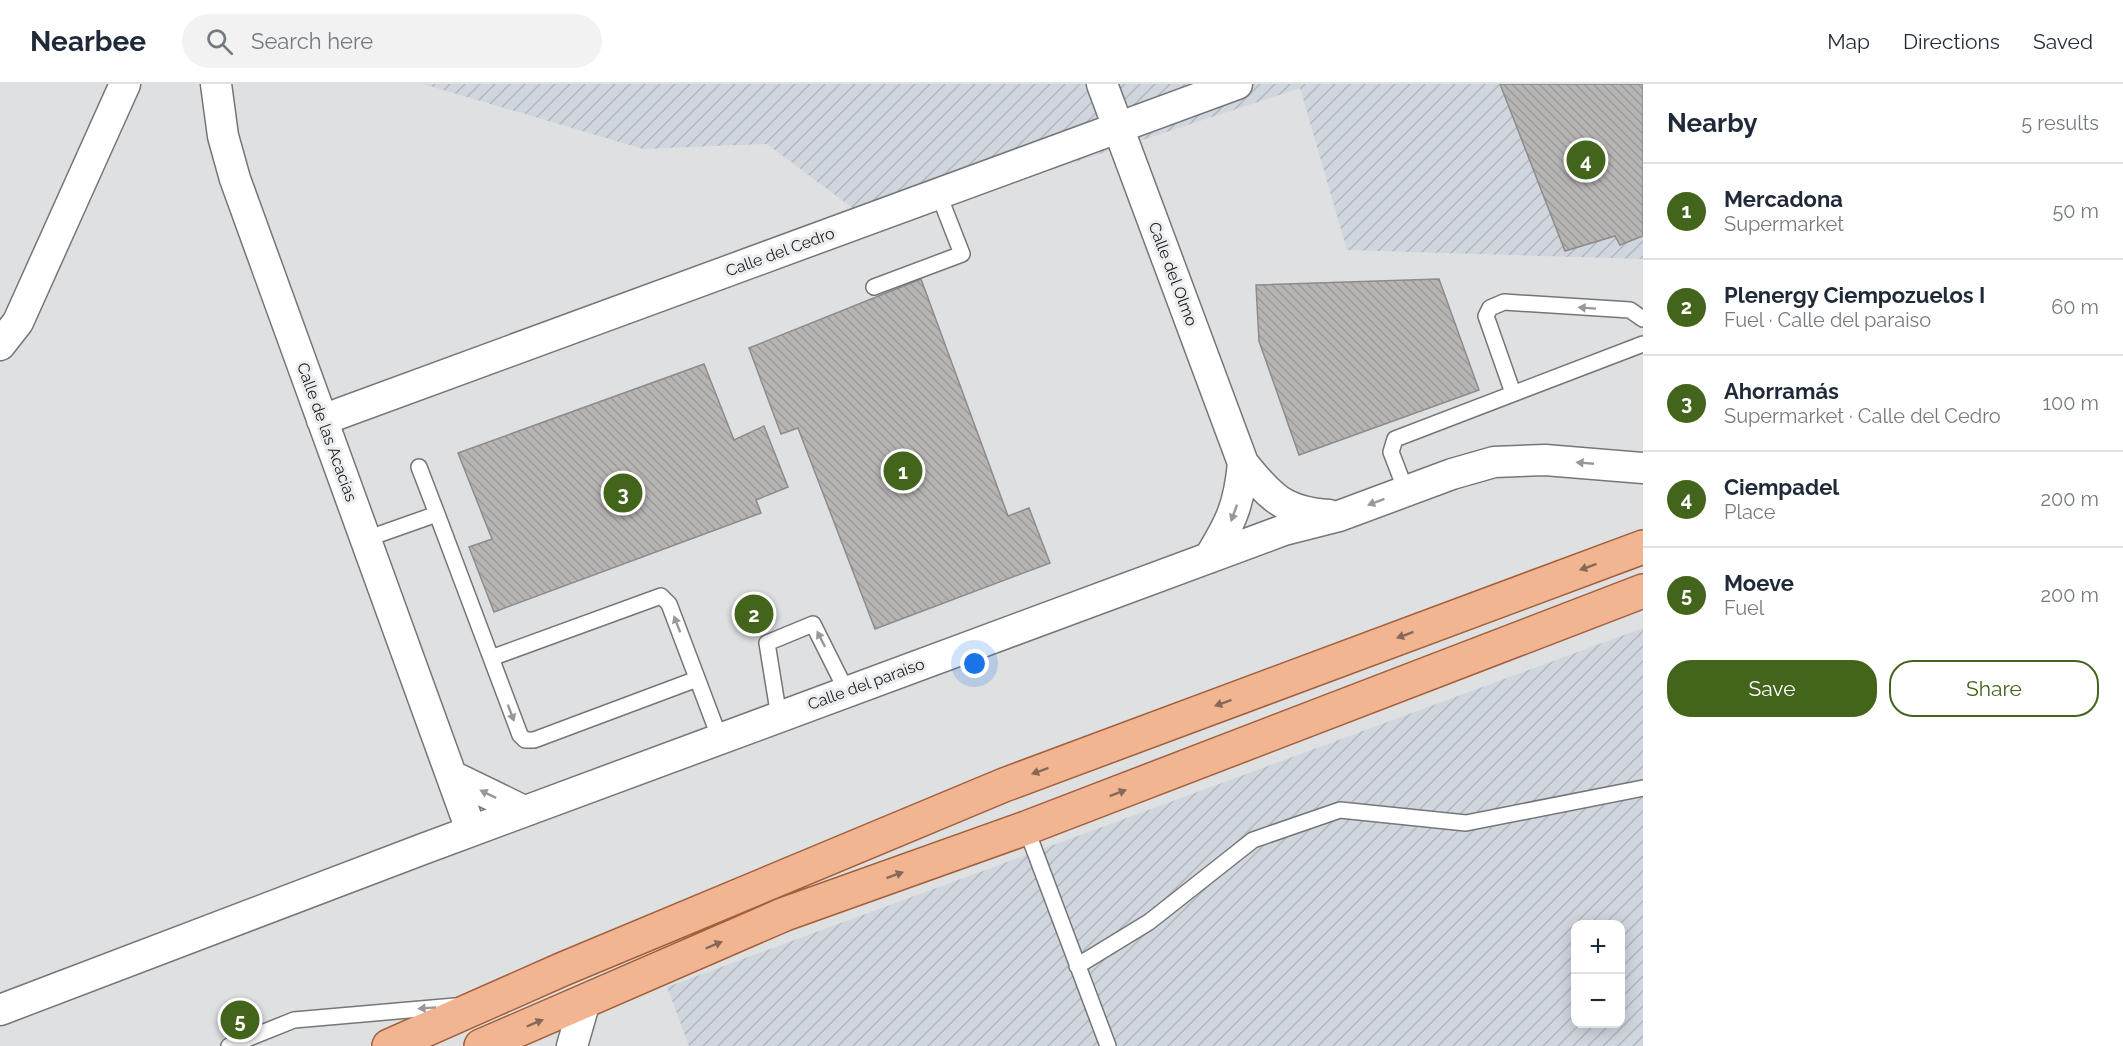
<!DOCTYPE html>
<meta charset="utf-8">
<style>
:root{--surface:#fff;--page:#f2f2f3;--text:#1f2937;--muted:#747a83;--line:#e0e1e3;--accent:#43641b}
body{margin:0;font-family:Raleway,sans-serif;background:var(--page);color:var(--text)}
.controls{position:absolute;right:18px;bottom:18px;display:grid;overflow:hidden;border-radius:12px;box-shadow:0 3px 15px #0003}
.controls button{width:54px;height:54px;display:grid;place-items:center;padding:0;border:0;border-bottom:2px solid var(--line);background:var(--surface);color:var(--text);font:30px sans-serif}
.you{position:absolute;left:975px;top:580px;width:21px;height:21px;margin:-15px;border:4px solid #fff;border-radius:50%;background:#1a73e8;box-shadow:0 0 0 9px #1a73e833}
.badge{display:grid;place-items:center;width:39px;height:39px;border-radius:50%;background:var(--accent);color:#fff;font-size:20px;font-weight:700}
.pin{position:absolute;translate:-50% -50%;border:3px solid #fff;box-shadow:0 2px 6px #0006}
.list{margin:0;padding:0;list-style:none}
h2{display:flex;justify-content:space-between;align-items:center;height:78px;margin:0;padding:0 24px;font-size:26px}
h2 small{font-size:20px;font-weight:400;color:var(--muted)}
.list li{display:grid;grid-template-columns:39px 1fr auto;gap:18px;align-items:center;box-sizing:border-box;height:96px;padding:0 24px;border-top:2px solid var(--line)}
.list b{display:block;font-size:22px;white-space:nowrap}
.list p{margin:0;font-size:20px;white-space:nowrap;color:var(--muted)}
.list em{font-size:20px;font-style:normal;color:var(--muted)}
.actions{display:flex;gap:12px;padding:18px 24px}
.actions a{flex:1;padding:14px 0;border:2px solid var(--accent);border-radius:24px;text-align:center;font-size:21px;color:var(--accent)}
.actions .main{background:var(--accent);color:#fff}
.icon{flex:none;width:33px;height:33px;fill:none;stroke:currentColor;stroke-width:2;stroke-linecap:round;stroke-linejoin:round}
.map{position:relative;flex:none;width:1643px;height:962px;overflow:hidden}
header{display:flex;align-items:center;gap:36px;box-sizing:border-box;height:84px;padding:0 30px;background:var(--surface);border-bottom:2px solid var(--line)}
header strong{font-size:28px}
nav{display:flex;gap:33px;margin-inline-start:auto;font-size:21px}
.search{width:420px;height:54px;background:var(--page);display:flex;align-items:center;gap:15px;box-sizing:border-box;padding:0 21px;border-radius:33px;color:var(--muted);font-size:22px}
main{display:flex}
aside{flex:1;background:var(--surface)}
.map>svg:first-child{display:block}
.industrial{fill:url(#industrial-furrows);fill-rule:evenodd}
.building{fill:url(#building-back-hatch);stroke:#8d8b8b;stroke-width:1.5}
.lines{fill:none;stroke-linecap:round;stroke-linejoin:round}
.service-casing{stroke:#757678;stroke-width:18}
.minor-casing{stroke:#757678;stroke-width:33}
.primary-casing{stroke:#a25f39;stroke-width:36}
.service{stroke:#fff;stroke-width:15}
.minor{stroke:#fff;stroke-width:30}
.primary{stroke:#f2b592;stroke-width:33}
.oneway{fill:#989899}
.oneway2{fill:#866857}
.labels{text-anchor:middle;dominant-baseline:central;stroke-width:6;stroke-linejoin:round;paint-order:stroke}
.street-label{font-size:16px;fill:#1b1b1c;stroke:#ecedef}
</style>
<header>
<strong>Nearbee</strong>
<div class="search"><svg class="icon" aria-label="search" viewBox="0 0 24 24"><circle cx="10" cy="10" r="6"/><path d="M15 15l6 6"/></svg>Search here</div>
<nav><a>Map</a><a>Directions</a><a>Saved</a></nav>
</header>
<main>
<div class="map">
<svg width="1643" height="962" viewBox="0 0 1643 962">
<defs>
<pattern id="industrial-furrows" width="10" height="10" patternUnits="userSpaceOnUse" patternTransform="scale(1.5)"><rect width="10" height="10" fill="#d0d6de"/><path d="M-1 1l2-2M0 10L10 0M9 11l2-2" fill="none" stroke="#b2b7be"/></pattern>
<pattern id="building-back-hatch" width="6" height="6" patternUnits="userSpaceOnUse" patternTransform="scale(1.5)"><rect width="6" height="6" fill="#b7b5b4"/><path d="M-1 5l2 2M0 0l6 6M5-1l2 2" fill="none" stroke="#9d9b9a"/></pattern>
</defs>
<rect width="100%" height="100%" fill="#dfe0e2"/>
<!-- industrial -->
<path class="industrial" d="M423,0H1643V175L1347,166L1300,4L878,143L767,60L643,65Z
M1643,544V962H689L667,903ZM1576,840H1620V940H1576Z"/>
<!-- building -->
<path class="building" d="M1500,0H1643V152L1620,161L1615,152L1565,167Z
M921,195L1008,432L1029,424L1050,479L875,545L798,344L781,350L749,264Z
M1439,195L1479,306L1299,371L1259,257L1256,201Z
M704,280L734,356L764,342L788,403L756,416L761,429L494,528L469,463L492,455L458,369Z"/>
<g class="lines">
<!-- service casing -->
<g class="service-casing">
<path id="service" d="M874,203L962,170L939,111
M1513,309L1486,232L1490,224L1504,218L1630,226L1643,235
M419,383L437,430
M1406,407L1391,368L1395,355L1643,260
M366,455L437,430L520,651L525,656H534L697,595
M491,574L661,512L669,520L720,655
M779,633L767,559L813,540L847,608
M1026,744L1108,962
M1077,882L1149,838L1253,756L1340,726L1466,739L1643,704
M229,962L294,936L455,922"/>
</g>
<!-- minor casing -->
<g class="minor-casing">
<path id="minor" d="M216,0L223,52L235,95L471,746
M1102,0L1243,379C1270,413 1284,428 1329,431
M0,261L18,238L125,0
M322,336L1237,0
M1209,474C1231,438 1239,422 1243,379
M452,692L524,727
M0,926L423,765L1284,446L1339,432L1452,390L1494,378L1545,376L1643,384
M572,962L585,917"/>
</g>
<!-- primary casing -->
<g class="primary-casing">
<path id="primary" d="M389,962L563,885L1004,701L1643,463
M481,962L785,830L1026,744L1643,507"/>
</g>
<!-- service -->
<use href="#service" class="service"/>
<!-- minor -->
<use href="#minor" class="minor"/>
<!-- primary -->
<use href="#primary" class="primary"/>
</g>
<!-- one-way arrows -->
<defs><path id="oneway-solid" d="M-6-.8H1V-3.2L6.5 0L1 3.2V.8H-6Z" transform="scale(1.5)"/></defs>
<g class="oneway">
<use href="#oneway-solid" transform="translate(1587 224) rotate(-176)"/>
<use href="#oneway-solid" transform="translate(1585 379) rotate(-175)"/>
<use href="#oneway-solid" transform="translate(1376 418) rotate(159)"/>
<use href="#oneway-solid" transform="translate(1234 429) rotate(110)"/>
<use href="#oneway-solid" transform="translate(677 540) rotate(-111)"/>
<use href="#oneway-solid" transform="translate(821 555) rotate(-117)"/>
<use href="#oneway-solid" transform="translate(511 629) rotate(69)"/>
<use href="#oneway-solid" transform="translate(488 710) rotate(-154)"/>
<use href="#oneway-solid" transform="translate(427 924) rotate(176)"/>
</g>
<g class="oneway2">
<use href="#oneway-solid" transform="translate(1588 483) rotate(160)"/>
<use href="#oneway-solid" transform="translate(1405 551) rotate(160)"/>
<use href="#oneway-solid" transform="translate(1223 619) rotate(160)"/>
<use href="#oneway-solid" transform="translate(1040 687) rotate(160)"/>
<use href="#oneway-solid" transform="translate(1118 709) rotate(-21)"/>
<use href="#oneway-solid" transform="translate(895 791) rotate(-20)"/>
<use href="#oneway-solid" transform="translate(714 861) rotate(-23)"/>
<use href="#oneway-solid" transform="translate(535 939) rotate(-23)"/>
</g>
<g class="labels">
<!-- street labels -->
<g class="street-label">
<text transform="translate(780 168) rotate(-20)">Calle del Cedro</text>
<text transform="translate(1173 190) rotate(69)">Calle del Olmo</text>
<text transform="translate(327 348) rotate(70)">Calle de las Acacias</text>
<text transform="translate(866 600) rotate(-20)">Calle del paraiso</text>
</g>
</g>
</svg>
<div class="controls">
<button>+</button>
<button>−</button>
</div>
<div class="you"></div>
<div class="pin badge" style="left:903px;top:387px">1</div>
<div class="pin badge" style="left:754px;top:530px">2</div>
<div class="pin badge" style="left:623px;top:409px">3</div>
<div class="pin badge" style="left:1586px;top:76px">4</div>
<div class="pin badge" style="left:240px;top:936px">5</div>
</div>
<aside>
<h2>Nearby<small>5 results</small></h2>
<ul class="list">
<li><span class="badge">1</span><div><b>Mercadona</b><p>Supermarket</p></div><em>50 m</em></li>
<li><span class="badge">2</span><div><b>Plenergy Ciempozuelos I</b><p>Fuel · Calle del paraiso</p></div><em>60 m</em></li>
<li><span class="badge">3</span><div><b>Ahorramás</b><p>Supermarket · Calle del Cedro</p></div><em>100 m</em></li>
<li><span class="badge">4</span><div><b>Ciempadel</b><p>Place</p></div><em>200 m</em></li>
<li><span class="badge">5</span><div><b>Moeve</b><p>Fuel</p></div><em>200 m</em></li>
</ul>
<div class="actions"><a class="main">Save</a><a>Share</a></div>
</aside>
</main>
